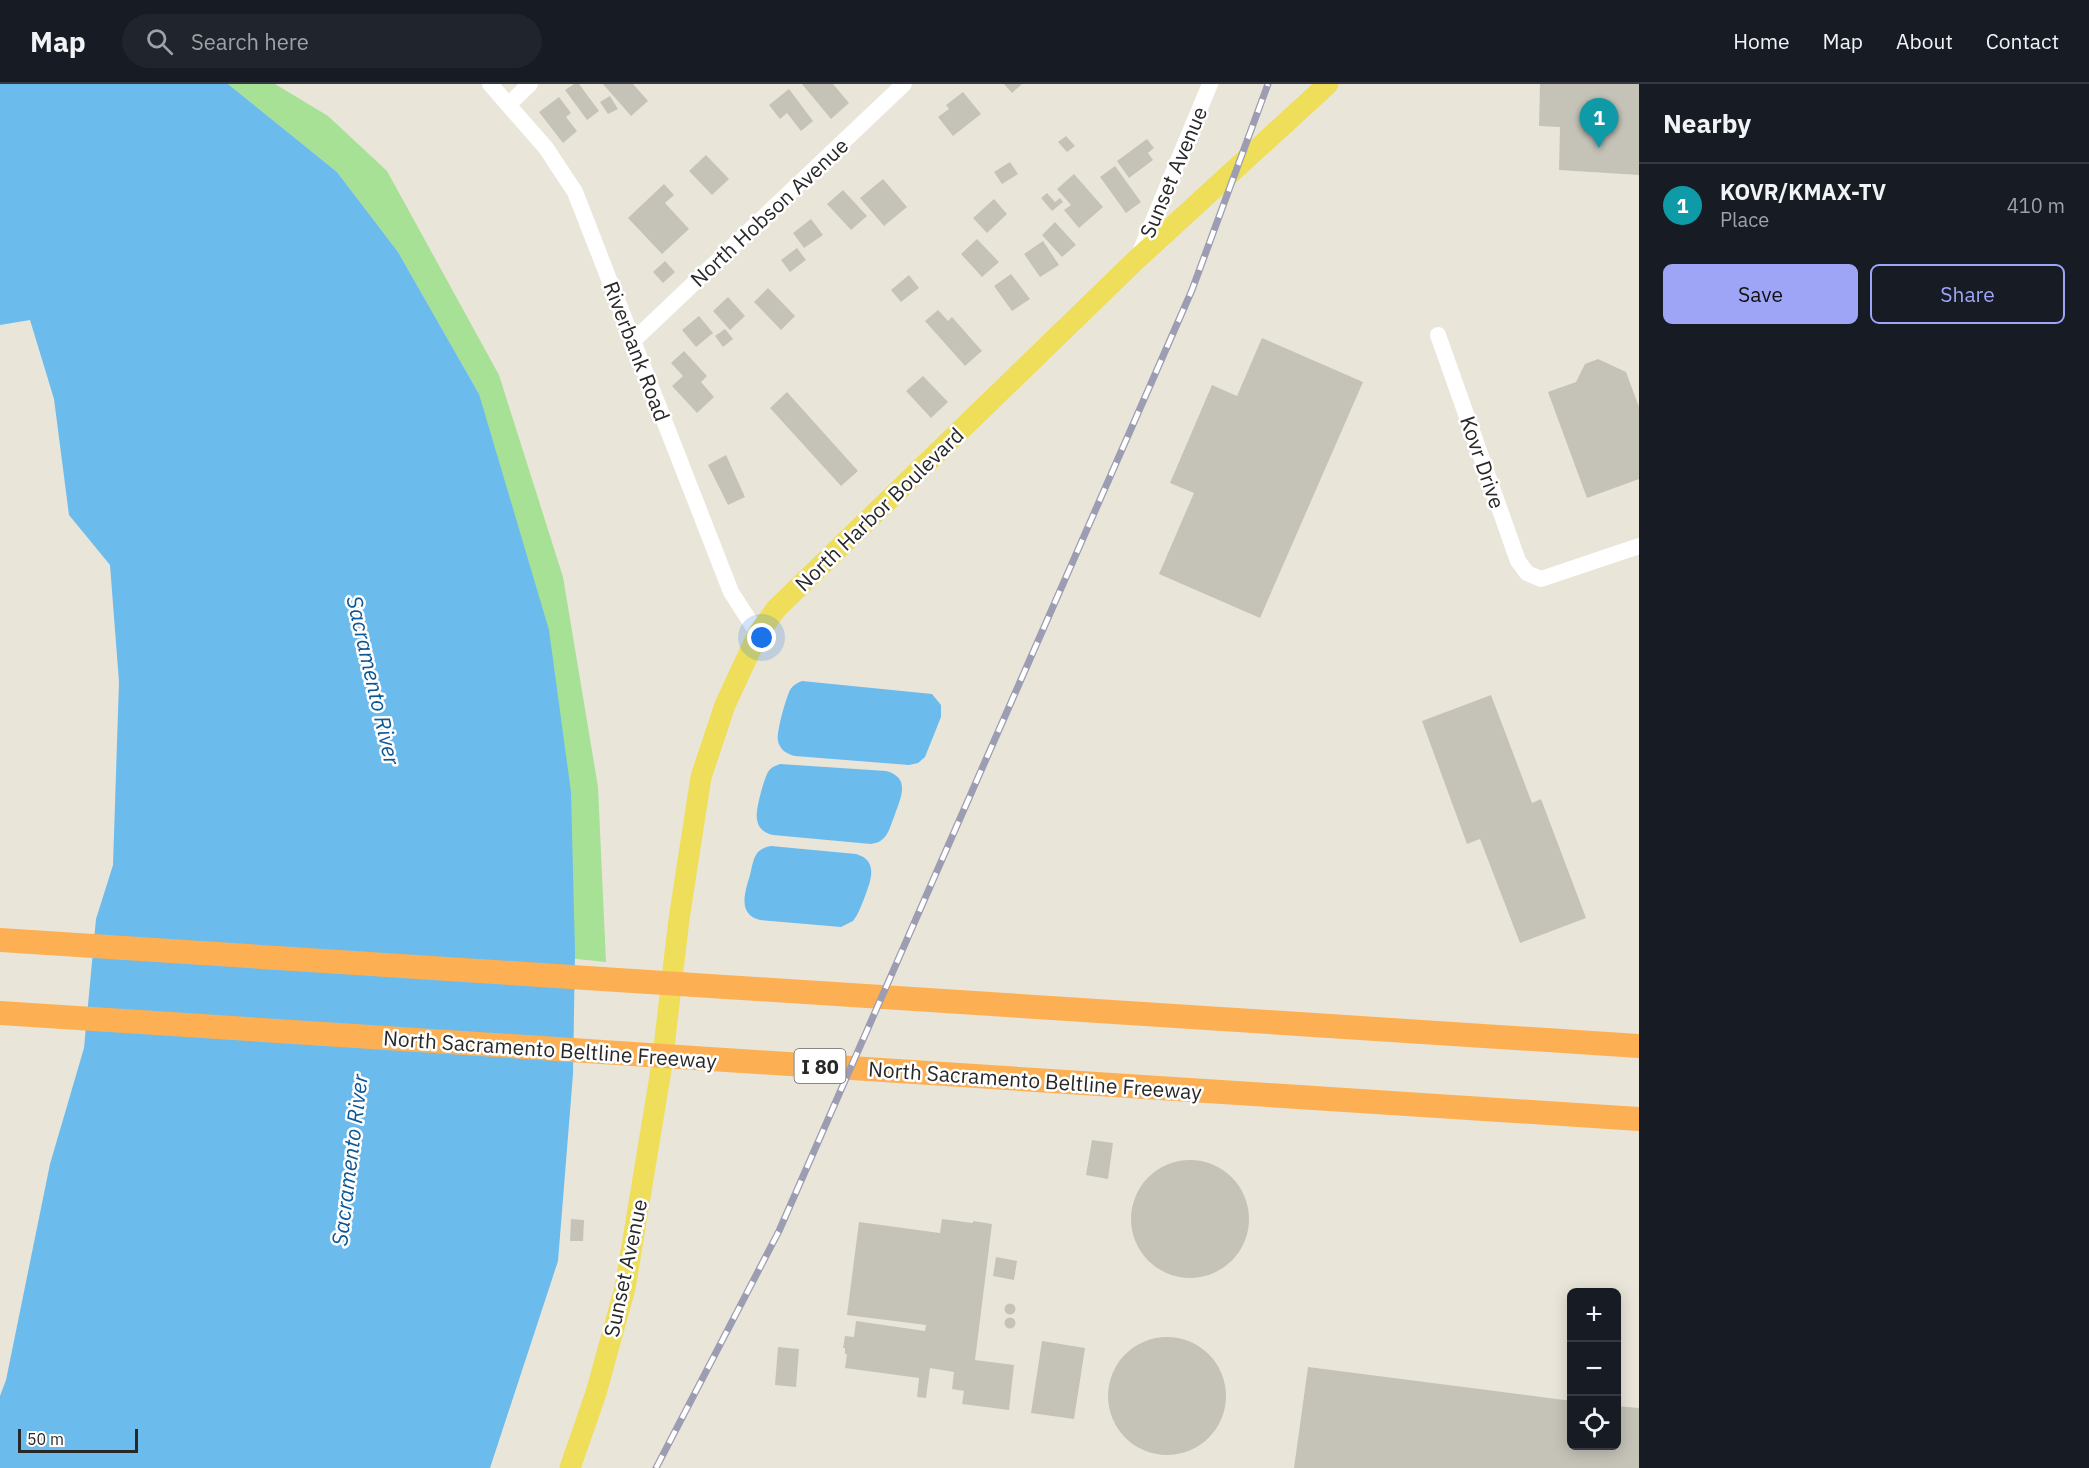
<!DOCTYPE html>
<meta charset="utf-8">
<style>
:root{--surface:#171b24;--page:#20242c;--text:#f1f3f6;--muted:#9ea1a6;--line:#363941;--accent:#9ea5f6}
body{margin:0;font-family:"IBM Plex Sans",sans-serif;background:var(--page);color:var(--text)}
.controls{position:absolute;right:18px;bottom:18px;display:grid;overflow:hidden;border-radius:9px;box-shadow:0 3px 15px #0003}
.controls button{width:54px;height:54px;display:grid;place-items:center;padding:0;border:0;border-bottom:2px solid var(--line);background:var(--surface);color:var(--text);font:30px sans-serif}
.scale{position:absolute;left:18px;bottom:15px;width:120px;box-sizing:border-box;padding-left:6px;border:3px solid #282828;border-top:0;font-size:16px;line-height:21px;white-space:nowrap;color:#282828;-webkit-text-stroke:4px #fff;paint-order:stroke}
.you{position:absolute;left:762px;top:554px;width:21px;height:21px;margin:-15px;border:4px solid #fff;border-radius:50%;background:#1a73e8;box-shadow:0 0 0 9px #1a73e833}
.badge{display:grid;place-items:center;width:39px;height:39px;border-radius:50%;background:var(--accent);color:#fff;font-size:20px;font-weight:700}
.pin{position:absolute;translate:-50% -50px;filter:drop-shadow(0 2px 3px #0008)}
.pin::after{content:'';position:absolute;top:32px;width:21px;height:18px;background:inherit;clip-path:polygon(0 0,100% 0,50% 100%)}
.list{margin:0;padding:0;list-style:none}
h2{display:flex;justify-content:space-between;align-items:center;height:78px;margin:0;padding:0 24px;font-size:26px}
h2 small{font-size:20px;font-weight:400;color:var(--muted)}
.list li{display:grid;grid-template-columns:39px 1fr auto;gap:18px;align-items:center;box-sizing:border-box;height:84px;padding:0 24px;border-top:2px solid var(--line)}
.list b{display:block;font-size:22px;white-space:nowrap}
.list p{margin:0;font-size:20px;white-space:nowrap;color:var(--muted)}
.list em{font-size:20px;font-style:normal;color:var(--muted)}
.actions{display:flex;gap:12px;padding:18px 24px}
.actions a{flex:1;padding:14px 0;border:2px solid var(--accent);border-radius:9px;text-align:center;font-size:21px;color:var(--accent)}
.actions .main{background:var(--accent);color:#111}
.icon{flex:none;width:33px;height:33px;fill:none;stroke:currentColor;stroke-width:2;stroke-linecap:round;stroke-linejoin:round}
.map{position:relative;flex:none;width:1639px;height:1384px;overflow:hidden}
header{display:flex;align-items:center;gap:36px;box-sizing:border-box;height:84px;padding:0 30px;background:var(--surface);border-bottom:2px solid var(--line)}
header strong{font-size:28px}
nav{display:flex;gap:33px;margin-inline-start:auto;font-size:21px}
.search{width:420px;height:54px;background:var(--page);display:flex;align-items:center;gap:15px;box-sizing:border-box;padding:0 21px;border-radius:33px;color:var(--muted);font-size:22px}
main{display:flex}
aside{flex:1;background:var(--surface)}
.map>svg:first-child{display:block}
.green{fill:#a6e196}
.water{fill:#6cbbed}
.building{fill:#c5c3b8}
.lines{fill:none;stroke-linecap:round;stroke-linejoin:round}
.minor{stroke:#fff;stroke-width:16}
.major{stroke:#eede5a;stroke-width:21}
.highway{stroke:#fcb053;stroke-width:24}
.rail-casing{stroke:#9c9db2;stroke-width:7}
.rail{stroke:#fff;stroke-width:4.5;stroke-dasharray:14;stroke-linecap:butt}
.labels{text-anchor:middle;dominant-baseline:central;stroke-width:5;stroke-linejoin:round;paint-order:stroke}
.shield{fill:#fff;stroke:#686868;stroke-width:1.5}
.shield-label{font-size:20px;font-weight:bold;fill:#282828}
.street-label{font-size:21px;fill:#282828;stroke:#fff}
.water-label{font-size:22px;font-style:italic;fill:#0e5795;stroke:#fff}
</style>
<header>
<strong>Map</strong>
<div class="search"><svg class="icon" aria-label="search" viewBox="0 0 24 24"><circle cx="10" cy="10" r="6"/><path d="M15 15l6 6"/></svg>Search here</div>
<nav><a>Home</a><a>Map</a><a>About</a><a>Contact</a></nav>
</header>
<main>
<div class="map">
<svg width="1639" height="1384" viewBox="0 0 1639 1384">
<rect width="100%" height="100%" fill="#eae5d9"/>
<!-- green -->
<path class="green" d="M228,0H275L328,32L387,87L499,291L563,493L598,703L606,878L557,873L479,310L398,168L337,88Z"/>
<!-- water -->
<path class="water" d="M0,0H228L337,88L398,168L479,310L549,546L571,708L575,868L573,990L558,1177L490,1384H0V1312L6,1296L50,1080L84,964L96,835L113,781L119,598L110,481L69,431L54,315L30,236L0,241Z
M802,597L932,610L941,621V633L925,673L918,679L909,681L795,672C787,670 780,666 778,657C776,649 786,614 790,606C793,601 797,599 802,597Z
M780,680L886,687C912,694 900,715 894,733C891,740 889,749 884,754C880,758 876,759 871,760L773,751C765,749 758,745 757,735C755,727 764,695 768,688C771,683 775,682 780,680Z
M771,762L856,770C880,777 870,798 864,815C861,822 858,831 853,837L841,843L760,836C737,830 745,808 750,791C752,783 753,774 758,768C762,764 766,763 771,762Z"/>
<!-- building -->
<path class="building" d="M574,0H579L599,27L587,36L565,6Z
M603,0H633L648,17L631,32Z
M802,0H833L849,19L831,35Z
M1004,0H1022L1012,9Z
M1540,0H1639V91L1559,86L1560,43L1539,42Z
M789,5L813,37L801,47L787,29L780,35L769,21Z
M963,8L981,30L953,52L938,33L949,25L946,21Z
M610,12L618,25L608,30L600,18Z
M559,13L571,29L566,33L577,47L563,59L539,28Z
M1066,52L1075,62L1067,68L1058,58Z
M1147,55L1154,64L1148,69L1153,76L1129,94L1117,77Z
M706,71L729,95L712,111L689,87Z
M1010,78L1018,90L1002,100L994,88Z
M1115,82L1141,118L1126,129L1100,93Z
M1074,90L1103,123L1079,144L1064,126L1071,121L1057,105Z
M883,95L907,123L884,142L860,114Z
M664,100L674,111L665,119L689,145L662,170L628,134Z
M843,106L867,132L851,146L827,120Z
M1047,109L1055,118L1060,114L1063,118L1052,127L1041,114Z
M994,115L1007,130L987,149L973,134Z
M811,135L823,151L804,164L793,149Z
M1055,138L1076,161L1062,173L1042,151Z
M977,155L999,178L982,193L961,170Z
M1043,157L1059,181L1040,193L1024,170Z
M797,164L806,176L790,188L781,176Z
M665,177L675,188L663,199L653,188Z
M1011,190L1030,215L1012,227L994,202Z
M909,191L919,204L901,218L891,206Z
M768,204L795,232L781,246L754,218Z
M728,213L745,232L730,246L713,227Z
M938,226L948,237L952,233L982,267L965,282L925,237Z
M699,232L713,249L696,263L682,246Z
M725,245L733,255L723,263L715,252Z
M1262,254L1363,298L1260,534L1159,490L1194,409L1170,399L1212,301L1237,312Z
M684,267L707,292L701,298L714,313L697,329L672,302L683,292L671,279Z
M1598,275L1626,288L1639,323V395L1587,414L1548,308L1576,298L1585,280Z
M923,292L948,318L931,334L906,307Z
M787,308L858,387L841,402L770,324Z
M726,371L745,413L728,421L708,381Z
M1491,611L1532,719L1541,715L1586,834L1520,859L1480,755L1467,760L1422,637Z
M1092,1056L1113,1059L1108,1095L1086,1091Z
M1131 1135a59 59 0 1 1 118 0a59 59 0 1 1-118 0Z
M571,1135L584,1136L583,1157H570Z
M942,1135L973,1139V1137L992,1140L975,1276L1014,1281L1009,1326L962,1320L964,1307L952,1305L954,1288L930,1284L926,1314L917,1313L919,1294L845,1284L847,1270H845V1264H843L845,1252L854,1253L856,1237L925,1247L926,1241L847,1231L859,1138L940,1149Z
M996,1173L1017,1177L1014,1196L993,1192Z
M1004.5 1225a5.5 5.5 0 1 1 11 0a5.5 5.5 0 1 1-11 0Z
M1004.5 1239a5.5 5.5 0 1 1 11 0a5.5 5.5 0 1 1-11 0Z
M1108 1312a59 59 0 1 1 118 0a59 59 0 1 1-118 0Z
M1042,1257L1085,1264L1074,1335L1031,1329Z
M778,1263L799,1265L796,1303L775,1301Z
M1308,1283L1572,1317V1362H1616V1322L1639,1324V1384H1294Z"/>
<g class="lines">
<!-- minor -->
<path class="minor" d="M490,0L546,64L575,108L731,508L758,550
M509,20L530,0
M1138,173L1210,0
M1438,251L1518,477L1527,489L1541,495L1639,462
M634,256L904,0"/>
<!-- major -->
<path class="major" d="M570,1384L596,1309L625,1204L662,980L679,835L701,693L725,621L758,550L776,525L1136,176L1328,0"/>
<!-- highway -->
<path class="highway" d="M0,856L1639,962
M0,929L1639,1035"/>
<!-- rail casing -->
<g class="rail-casing">
<path id="rail" d="M656,1384L779,1147L1192,206L1268,0"/>
</g>
<!-- rail -->
<use href="#rail" class="rail"/>
</g>
<g class="labels">
<!-- shield labels -->
<rect class="shield" x="794.5" y="965" width="51" height="34" rx="4.5"/>
<g class="shield-label">
<text x="820" y="982">I 80</text>
</g>
<!-- street labels -->
<g class="street-label">
<text transform="translate(1173 88) rotate(-67)">Sunset Avenue</text>
<text transform="translate(769 128) rotate(-43)">North Hobson Avenue</text>
<text transform="translate(637 267) rotate(69)">Riverbank Road</text>
<text transform="translate(1483 378) rotate(71)">Kovr Drive</text>
<text transform="translate(879 425) rotate(-44)">North Harbor Boulevard</text>
<text transform="translate(550 965) rotate(4)">North Sacramento Beltline Freeway</text>
<text transform="translate(1035 996) rotate(4)">North Sacramento Beltline Freeway</text>
<text transform="translate(625 1184) rotate(-78)">Sunset Avenue</text>
</g>
<!-- water labels -->
<g class="water-label">
<text transform="translate(374 596) rotate(77)">Sacramento River</text>
<text transform="translate(349 1076) rotate(-83)">Sacramento River</text>
</g>
</g>
</svg>
<div class="controls">
<button>+</button>
<button>−</button>
<button><svg class="icon" aria-label="locate" viewBox="0 0 24 24"><circle cx="12" cy="12" r="6"/><path d="M12 2v4M12 18v4M2 12h4M18 12h4"/></svg></button>
</div>
<div class="scale">50 m</div>
<div class="you"></div>
<div class="pin badge" style="left:1599px;top:64px;background:#0f9aa8">1</div>
</div>
<aside>
<h2>Nearby<small></small></h2>
<ul class="list">
<li><span class="badge" style="background:#0f9aa8">1</span><div><b>KOVR/KMAX-TV</b><p>Place</p></div><em>410 m</em></li>
</ul>
<div class="actions"><a class="main">Save</a><a>Share</a></div>
</aside>
</main>
